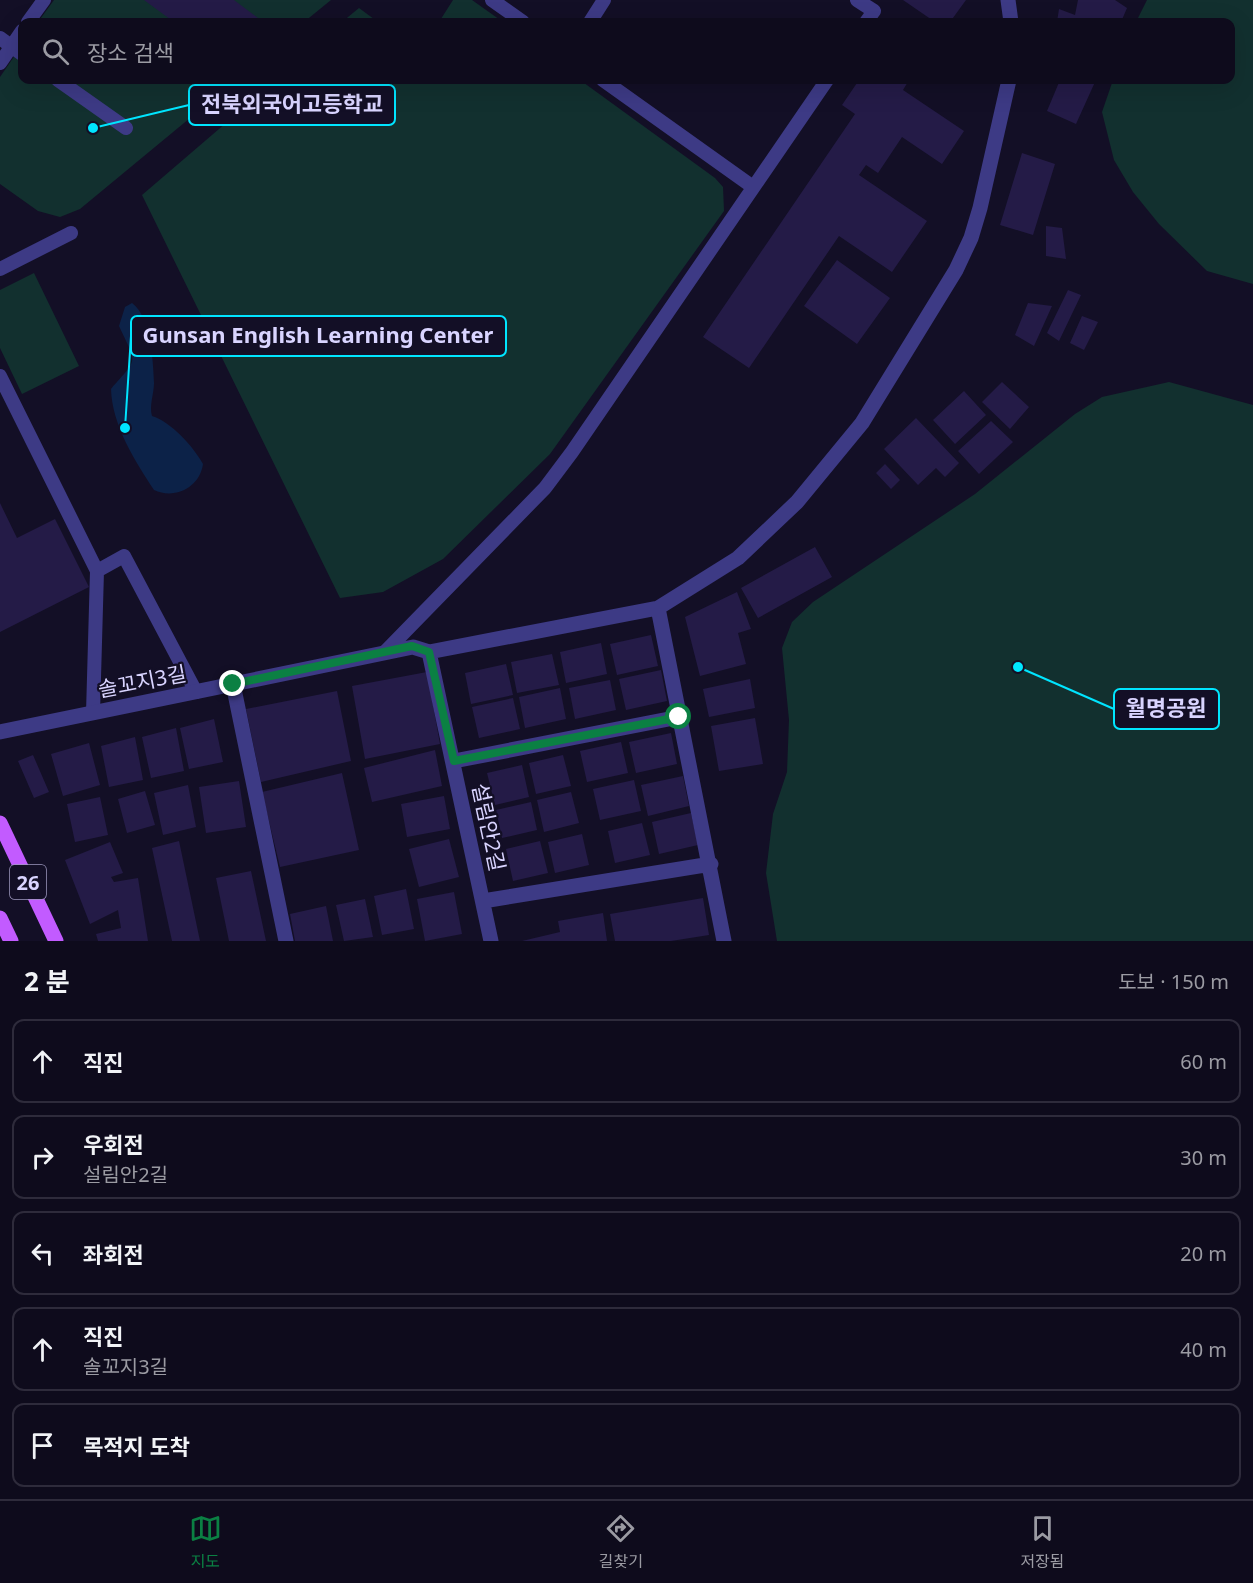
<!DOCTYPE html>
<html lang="ko">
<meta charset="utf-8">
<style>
:root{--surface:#0e0b1c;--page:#171425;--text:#f1f3f6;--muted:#9b9ba3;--line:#2e2b3b;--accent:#0b8043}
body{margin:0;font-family:"Noto Sans","Noto Sans KR",sans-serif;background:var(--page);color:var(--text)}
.stop{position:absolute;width:18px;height:18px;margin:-14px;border:4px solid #0b8043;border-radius:50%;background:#fff}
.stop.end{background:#0b8043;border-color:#fff;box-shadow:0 2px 6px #0008}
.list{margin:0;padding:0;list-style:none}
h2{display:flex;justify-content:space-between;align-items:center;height:78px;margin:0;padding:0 24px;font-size:26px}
h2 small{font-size:20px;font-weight:400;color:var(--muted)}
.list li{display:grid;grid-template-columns:39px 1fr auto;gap:18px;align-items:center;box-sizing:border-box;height:84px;margin:0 12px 12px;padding:0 12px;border:2px solid var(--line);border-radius:12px}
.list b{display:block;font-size:22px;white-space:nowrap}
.list p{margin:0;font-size:20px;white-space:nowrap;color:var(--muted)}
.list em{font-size:20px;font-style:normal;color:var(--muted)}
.icon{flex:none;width:33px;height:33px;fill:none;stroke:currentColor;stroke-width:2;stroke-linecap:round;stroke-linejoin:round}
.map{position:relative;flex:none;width:1253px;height:941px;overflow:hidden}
.search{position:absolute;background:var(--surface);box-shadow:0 6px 24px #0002;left:18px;right:18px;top:18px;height:66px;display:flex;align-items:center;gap:15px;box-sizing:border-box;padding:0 21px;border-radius:12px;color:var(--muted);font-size:22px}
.sheet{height:558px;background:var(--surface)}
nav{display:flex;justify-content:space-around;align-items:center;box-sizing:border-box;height:84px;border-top:2px solid var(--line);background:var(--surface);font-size:16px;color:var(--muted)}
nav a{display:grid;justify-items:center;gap:3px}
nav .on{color:var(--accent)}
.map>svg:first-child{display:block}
.green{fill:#12302f}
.water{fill:#0c2248}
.building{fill:#241b47}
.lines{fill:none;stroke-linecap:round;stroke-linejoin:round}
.service{stroke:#3d3a85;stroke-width:14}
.minor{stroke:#3d3a85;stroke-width:15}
.primary{stroke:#c25bff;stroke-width:15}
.route{stroke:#0b8043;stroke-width:8}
.labels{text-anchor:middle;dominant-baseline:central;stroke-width:4.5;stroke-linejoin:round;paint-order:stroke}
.shield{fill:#130f26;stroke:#9e99be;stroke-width:1.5}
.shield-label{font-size:20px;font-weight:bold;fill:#d9d4ff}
.street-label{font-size:21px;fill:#d9d4ff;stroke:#130f26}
.leader{fill:none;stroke:#00e5ff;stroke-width:2}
.callout-dot{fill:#00e5ff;stroke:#130f26;stroke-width:2}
.callout{fill:#130f26;stroke:#00e5ff;stroke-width:2}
.callout-label{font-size:22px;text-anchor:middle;font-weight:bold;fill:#d9d4ff}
</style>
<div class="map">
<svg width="1253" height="941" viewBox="0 0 1253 941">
<rect width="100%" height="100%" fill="#130f26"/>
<!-- green -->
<path class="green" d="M54,0H331L304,22H38Z
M453,0H472L503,22H439Z
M1147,0H1253V284L1207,271L1159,224L1133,192L1114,160L1102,112L1113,80H1230V22H1136Z
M359,8L378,22H342Z
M22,45V80H236L80,209L60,217L38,211L0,184V77Z
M276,80H580L715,178L723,187L724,211L550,454L443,559L383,592L340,598L142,195Z
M34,273L79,366L22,394L0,348V290Z
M1169,382L1253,405V941H777L766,873L773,814L787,772L789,720L782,648L792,622L813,602L975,494L1075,414L1102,397Z"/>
<!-- water -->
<path class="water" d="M132,303C151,317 153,360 154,383C154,394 149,405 152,416C171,422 193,446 203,464C200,487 175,500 154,490C135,461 112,425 111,389C139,357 137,365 119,326L125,307Z"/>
<!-- building -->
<path class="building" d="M144,0H234L258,18L255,22H174Z
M903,0H966L950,22H935Z
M1078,0H1115L1127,8L1121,22H1057L1059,9L1075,15Z
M859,80H909L903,90L964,131L942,164L902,137L878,173L866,165L859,175L927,221L892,272L839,236L749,368L703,337L855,114L842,105Z
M1060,80L1095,82L1076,124L1047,111Z
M1022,153L1055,164L1033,235L1000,225Z
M1046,226L1062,228L1066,259L1046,256Z
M837,260L890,298L857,344L804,306Z
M1068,290L1081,295L1059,341L1047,333Z
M1028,303L1052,306L1034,346L1015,335Z
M1082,316L1098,322L1084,350L1070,343Z
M1002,382L1029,407L1010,429L982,402Z
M964,391L986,415L955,444L933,420Z
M916,418L959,463L945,477L936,468L918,485L884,449Z
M991,421L1013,442L979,474L958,451Z
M885,464L900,480L891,489L876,473Z
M0,503L17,538L55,519L89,587L0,632Z
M815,547L832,577L758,618L741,588Z
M737,592L751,629L738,633L746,664L700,676L685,617Z
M651,635L658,666L617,675L610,644Z
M601,643L607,674L566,683L560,652Z
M552,654L559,685L517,693L511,662Z
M506,664L513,695L471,704L465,673Z
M661,670L667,701L626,710L619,679Z
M427,672L440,744L365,759L352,686Z
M750,679L755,708L709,717L703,689Z
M610,680L616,710L575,719L569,688Z
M560,688L566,719L525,728L519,697Z
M337,691L351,761L261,782L246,709Z
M513,698L520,729L479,738L472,707Z
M755,718L763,764L719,771L711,726Z
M214,719L223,762L189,769L180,728Z
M176,728L184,771L151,778L142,737Z
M671,733L677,764L636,773L629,742Z
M135,737L143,780L109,787L101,746Z
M621,742L628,773L587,782L580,751Z
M89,743L100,785L63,796L51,754Z
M435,750L442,786L372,802L364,768Z
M33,755L49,792L34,798L18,761Z
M563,755L571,786L536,794L529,763Z
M522,765L529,797L495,805L487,773Z
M342,773L359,850L280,867L262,792Z
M683,776L689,806L648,816L641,785Z
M634,780L641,811L600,820L593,789Z
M239,781L246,827L206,833L199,787Z
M188,785L196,827L163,835L154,793Z
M145,791L155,825L127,833L118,799Z
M571,792L579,823L544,832L537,800Z
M444,796L450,829L407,837L401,804Z
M100,797L108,835L75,842L67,804Z
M531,802L537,830L502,838L496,810Z
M691,813L698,845L659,854L652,822Z
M642,823L650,855L615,863L608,831Z
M582,834L589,865L555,873L548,842Z
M449,839L459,877L419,887L409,849Z
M179,841L200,941H172L152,848Z
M540,841L548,873L513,881L506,849Z
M110,842L123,873L111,877L114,882L138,878L148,941H98L96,934L121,928L118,910L90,924L65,860Z
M251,871L266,941H229L216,878Z
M406,889L414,929L382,935L374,896Z
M454,892L462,934L425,941L417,899Z
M703,898L709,935L671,941H615L610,914Z
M365,899L373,937L344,941L336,905Z
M326,906L333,941H295L290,914Z
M603,913L607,941H522L560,932L558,921Z"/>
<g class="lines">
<!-- service -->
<path class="service" d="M492,0L523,22
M857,0L874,11L866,22
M28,22L44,0
M590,22L604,0
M0,38L22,54
M0,63L22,31
M58,80L126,128
M603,80L753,187
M0,269L71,233
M0,376L97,571L93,713
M97,571L124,556L196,692
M385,652L545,488L572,452L827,80"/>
<!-- minor -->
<path class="minor" d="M1008,0L1011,22
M658,608L724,941
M429,652L491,941
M233,684L286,941
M0,732L413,647L429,652L658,608L738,558L797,502L862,423L956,270L971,238L980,208L1009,80
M454,761L679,717
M483,901L711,864"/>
<!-- primary -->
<path class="primary" d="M0,823L56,941
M0,918L11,941"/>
</g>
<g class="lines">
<!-- route -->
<path class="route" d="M233,684L412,646L429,652L454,761L679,717"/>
</g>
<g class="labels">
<!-- shield labels -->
<rect class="shield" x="10" y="865" width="36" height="34" rx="4.5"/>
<g class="shield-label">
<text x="28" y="882">26</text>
</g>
<!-- street labels -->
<g class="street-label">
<text transform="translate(142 681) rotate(-11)">솔꼬지3길</text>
<text transform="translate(489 827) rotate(78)">설림안2길</text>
</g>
</g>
<!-- callouts -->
<path class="leader" d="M93 128L189 105M125 428L131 336M1018 667L1114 709"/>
<g class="callout-dot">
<circle cx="93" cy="128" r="6"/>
<circle cx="125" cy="428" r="6"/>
<circle cx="1018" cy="667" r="6"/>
</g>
<g class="callout">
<rect x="189" y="85" width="206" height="40" rx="6"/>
<rect x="131" y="316" width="375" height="40" rx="6"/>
<rect x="1114" y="689" width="105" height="40" rx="6"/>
</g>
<g class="callout-label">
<text x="292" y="112">전북외국어고등학교</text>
<text x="318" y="343">Gunsan English Learning Center</text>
<text x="1166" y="716">월명공원</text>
</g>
</svg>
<div class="stop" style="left:679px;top:717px"></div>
<div class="stop end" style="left:233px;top:684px"></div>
<div class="search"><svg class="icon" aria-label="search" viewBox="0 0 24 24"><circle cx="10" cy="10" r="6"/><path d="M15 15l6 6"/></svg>장소 검색</div>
</div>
<section class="sheet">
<h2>2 분<small>도보 · 150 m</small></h2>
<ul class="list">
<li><svg class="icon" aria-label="ahead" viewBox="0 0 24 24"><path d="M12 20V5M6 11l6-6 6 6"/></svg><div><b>직진</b></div><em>60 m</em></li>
<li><svg class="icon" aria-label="right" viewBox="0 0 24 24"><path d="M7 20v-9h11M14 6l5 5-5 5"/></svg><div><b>우회전</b><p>설림안2길</p></div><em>30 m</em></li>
<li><svg class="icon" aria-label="left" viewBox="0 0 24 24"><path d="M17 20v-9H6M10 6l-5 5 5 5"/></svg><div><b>좌회전</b></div><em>20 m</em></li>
<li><svg class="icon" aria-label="ahead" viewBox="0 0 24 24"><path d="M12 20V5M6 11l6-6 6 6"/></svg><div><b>직진</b><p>솔꼬지3길</p></div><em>40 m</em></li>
<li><svg class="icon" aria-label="arrive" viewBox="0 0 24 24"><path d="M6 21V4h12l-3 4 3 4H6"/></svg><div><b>목적지 도착</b></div></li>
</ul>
</section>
<nav>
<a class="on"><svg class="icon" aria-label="map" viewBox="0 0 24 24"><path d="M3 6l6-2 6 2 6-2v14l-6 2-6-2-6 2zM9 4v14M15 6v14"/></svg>지도</a>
<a><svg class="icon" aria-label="directions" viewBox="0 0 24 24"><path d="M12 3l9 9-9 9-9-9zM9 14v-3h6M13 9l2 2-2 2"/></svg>길찾기</a>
<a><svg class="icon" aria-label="saved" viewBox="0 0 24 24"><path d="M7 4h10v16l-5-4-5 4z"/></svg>저장됨</a>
</nav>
